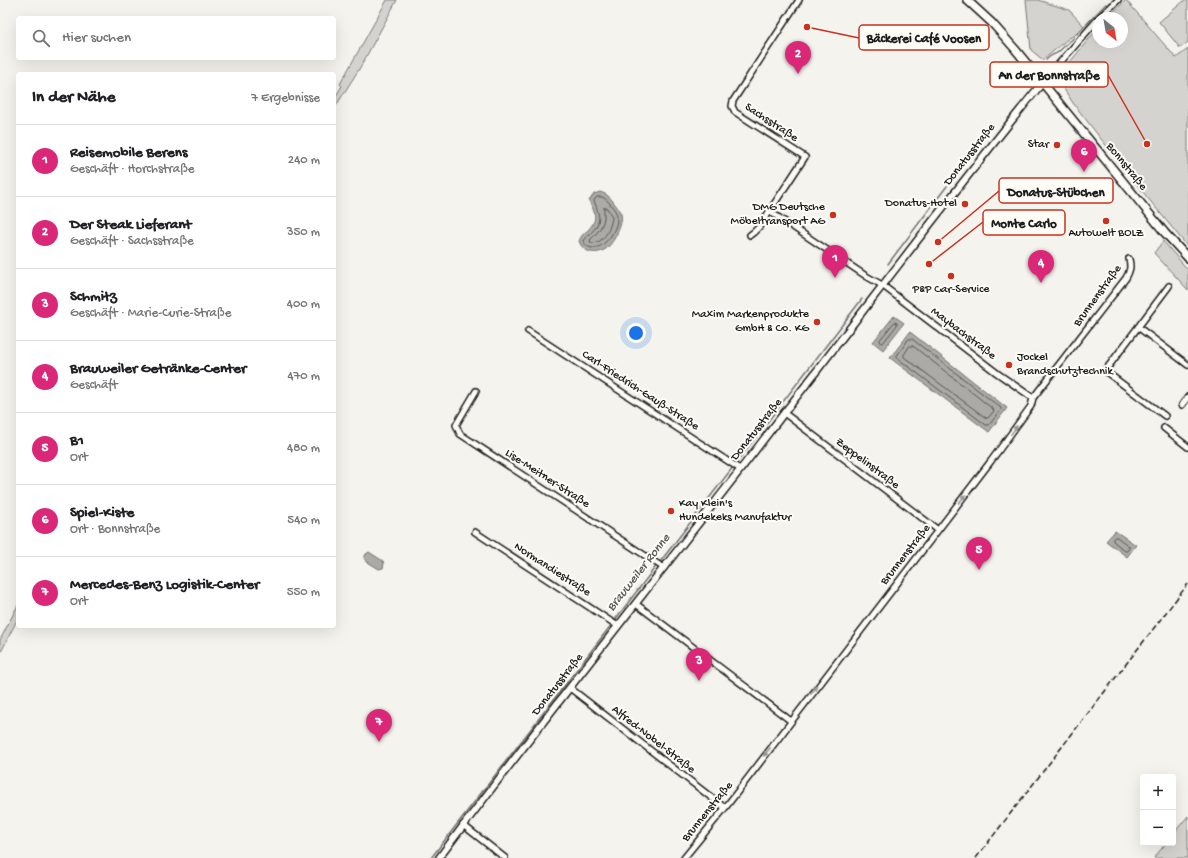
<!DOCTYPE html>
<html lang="de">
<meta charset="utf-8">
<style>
:root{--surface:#fff;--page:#f6f6f6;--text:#202124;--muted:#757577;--line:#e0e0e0;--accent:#db2777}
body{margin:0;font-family:"Gochi Hand",sans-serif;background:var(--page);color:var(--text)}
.controls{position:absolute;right:12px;bottom:12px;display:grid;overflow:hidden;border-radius:4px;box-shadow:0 4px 16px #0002}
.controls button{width:36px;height:36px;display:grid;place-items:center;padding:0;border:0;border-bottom:1px solid var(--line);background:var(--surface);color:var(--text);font:20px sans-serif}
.compass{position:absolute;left:1092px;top:12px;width:36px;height:36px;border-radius:50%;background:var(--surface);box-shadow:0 4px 16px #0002;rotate:149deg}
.you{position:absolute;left:636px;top:333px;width:14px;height:14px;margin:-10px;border:3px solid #fff;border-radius:50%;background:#1a73e8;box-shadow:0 0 0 6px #1a73e833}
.badge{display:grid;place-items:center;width:26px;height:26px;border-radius:50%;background:var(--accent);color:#fff;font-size:13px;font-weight:700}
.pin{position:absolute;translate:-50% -33px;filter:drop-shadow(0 1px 2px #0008)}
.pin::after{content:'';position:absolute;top:21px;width:14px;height:12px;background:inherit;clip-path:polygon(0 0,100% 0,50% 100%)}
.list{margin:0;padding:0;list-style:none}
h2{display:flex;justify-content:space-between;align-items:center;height:52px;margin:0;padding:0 16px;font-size:17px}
h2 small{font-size:13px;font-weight:400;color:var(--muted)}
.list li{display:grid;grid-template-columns:26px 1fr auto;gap:12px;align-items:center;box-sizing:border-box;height:72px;padding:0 16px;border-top:1px solid var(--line)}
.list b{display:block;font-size:15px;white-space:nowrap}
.list p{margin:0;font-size:13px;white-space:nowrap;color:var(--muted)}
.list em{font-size:13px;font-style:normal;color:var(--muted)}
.icon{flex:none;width:22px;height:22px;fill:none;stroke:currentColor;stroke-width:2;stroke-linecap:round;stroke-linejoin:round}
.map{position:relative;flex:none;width:1188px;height:858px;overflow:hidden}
.search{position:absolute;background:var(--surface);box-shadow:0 4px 16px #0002;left:16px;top:16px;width:320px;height:44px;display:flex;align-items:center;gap:10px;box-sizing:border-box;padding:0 14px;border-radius:4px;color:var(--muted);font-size:15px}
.panel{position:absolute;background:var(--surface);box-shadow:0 4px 16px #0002;left:16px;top:72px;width:320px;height:556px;border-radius:4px}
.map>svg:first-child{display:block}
.green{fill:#d4d3cf;stroke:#787876}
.water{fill:#abaaa6;stroke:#72716f}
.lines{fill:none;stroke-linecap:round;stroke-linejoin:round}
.shore{stroke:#555553;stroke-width:1}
.stream{stroke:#72716f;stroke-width:1.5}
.minor-casing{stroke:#1c1c1c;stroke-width:8}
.tertiary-casing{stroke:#1c1c1c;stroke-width:9}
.secondary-casing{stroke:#1c1c1c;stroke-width:10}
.minor{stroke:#fdfcf7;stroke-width:5}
.tertiary{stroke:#fdfcf7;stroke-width:6}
.secondary{stroke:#fdfcf7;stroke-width:7}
.rail{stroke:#1c1c1c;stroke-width:1.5;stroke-dasharray:6 3;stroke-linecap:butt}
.oneway{fill:#989794}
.poi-dot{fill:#c8321e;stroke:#fdfcf7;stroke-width:1.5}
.labels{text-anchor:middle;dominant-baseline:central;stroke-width:4;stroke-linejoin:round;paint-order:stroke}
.street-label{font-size:12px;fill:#1c1c1c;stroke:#fdfcf7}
.poi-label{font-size:12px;fill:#1c1c1c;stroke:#fdfcf7;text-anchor:end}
.water-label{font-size:13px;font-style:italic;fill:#5c5c5a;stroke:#fdfcf7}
.leader{fill:none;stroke:#c8321e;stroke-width:1.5}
.callout-dot{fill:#c8321e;stroke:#fdfcf7;stroke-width:1.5}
.callout{fill:#fdfcf7;stroke:#c8321e;stroke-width:1.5}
.callout-label{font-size:13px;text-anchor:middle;font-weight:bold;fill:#1c1c1c}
</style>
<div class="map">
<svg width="1188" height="858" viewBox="0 0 1188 858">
<rect width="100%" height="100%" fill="#f4f3ee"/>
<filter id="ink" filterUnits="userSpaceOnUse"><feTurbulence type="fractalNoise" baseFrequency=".025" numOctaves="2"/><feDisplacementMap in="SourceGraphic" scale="8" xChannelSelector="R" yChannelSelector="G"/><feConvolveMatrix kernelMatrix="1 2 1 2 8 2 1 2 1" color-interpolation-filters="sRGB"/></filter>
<g filter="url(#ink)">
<!-- green -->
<path class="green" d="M387,0H397L361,66L334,109V99L342,86L340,84Z
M1026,0H1038L1069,10L1084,26L1074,36L1069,38L1043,60L1031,50Z
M1126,0L1176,58L1188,49V247L1133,180L1073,103L1060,83L1059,79L1060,74L1098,28V42H1122V18H1107Z
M1185,0L1188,1V42L1180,48L1159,22Z
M1163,241L1188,270V290L1154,253Z
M18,605V618L0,654V640Z
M1188,816V858H1154L1166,843H1173V834Z"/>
<!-- water -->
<path class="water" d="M600,192C607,194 610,197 614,203C617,206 619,210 621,214C624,223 614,242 607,248C597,256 583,253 579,241C581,236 583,234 587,231C598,220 596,214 589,201L594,194Z
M894,316L904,323L883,350L873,342Z
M910,332L1007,408L989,432L890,358Z
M1115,531L1136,545L1127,557L1106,541Z
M369,552L383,561L384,564L383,568L379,569L366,561L364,558L366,554Z"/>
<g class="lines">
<!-- shore -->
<path class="shore" d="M597,197C604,196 606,199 610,204C613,208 617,212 617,217C618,229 605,249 592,248C587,247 585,245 583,241C585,237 587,236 590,234C602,222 600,216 594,201Z
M604,208H607L612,217C611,228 604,244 591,243L590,240C597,233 605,225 604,214C604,212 604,210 604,208Z
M895,322L897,323V325L883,343H881L880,340Z
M909,339H912L1001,408V410L989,425H986L897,358V356Z
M910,346H913L993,409L994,411L988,418H986L904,357V355Z
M1115,537H1117L1129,546V548L1127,551H1125L1113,541V539Z"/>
<!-- stream -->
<path class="stream" d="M1077,34L1106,4
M1046,60C1049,56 1052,55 1057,53C1063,48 1068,42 1074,38
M888,264L947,186
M735,464L862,299
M660,562L733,467
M614,621L657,565
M431,858L612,624"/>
<!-- minor casing -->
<g class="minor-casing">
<path id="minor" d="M1099,18L1118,0
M1043,82L1098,19
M769,211L866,276L882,285L997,373L1033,398
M750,235L754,232L759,227L805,157L735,112L732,106L733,101L799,0
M1138,327L1188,365
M528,331L740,469
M476,391L456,425L460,434L664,568
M1182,405L1188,397
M784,413L938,530
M1165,416L1105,371L1169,286
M1164,428L1188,447
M475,532L618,626
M636,604L791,721
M570,688L725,808
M463,825L505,858
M684,858L725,808L991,461L1031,406L1033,398L1126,278C1130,271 1131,267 1129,259"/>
</g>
<!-- tertiary casing -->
<g class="tertiary-casing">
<path id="tertiary" d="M439,858C551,708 670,562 784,413C870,303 954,190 1043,82"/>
</g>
<!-- secondary casing -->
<g class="secondary-casing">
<path id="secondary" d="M967,0L992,23L1015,49L1165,233L1188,258"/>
</g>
<!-- minor -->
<use href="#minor" class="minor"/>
<!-- tertiary -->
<use href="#tertiary" class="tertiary"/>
<!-- secondary -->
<use href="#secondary" class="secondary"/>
<!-- rail -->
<path class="rail" d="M976,858L1188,584"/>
</g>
<!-- one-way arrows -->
<defs><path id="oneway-solid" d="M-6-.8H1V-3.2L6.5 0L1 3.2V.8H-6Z"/></defs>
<g class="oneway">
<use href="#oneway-solid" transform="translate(1014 430) rotate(-54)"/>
<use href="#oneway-solid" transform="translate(962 499) rotate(-52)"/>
<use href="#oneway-solid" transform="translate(814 690) rotate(-52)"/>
<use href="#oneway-solid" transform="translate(767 752) rotate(128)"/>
</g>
</g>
<!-- markers -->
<g class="poi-dot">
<circle cx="1057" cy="145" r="4"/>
<circle cx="965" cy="204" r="4"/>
<circle cx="833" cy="215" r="4"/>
<circle cx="1106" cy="221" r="4"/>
<circle cx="951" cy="276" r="4"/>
<circle cx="817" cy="322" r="4"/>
<circle cx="1009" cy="365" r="4"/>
<circle cx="671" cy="511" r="4"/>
</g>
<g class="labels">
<!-- street labels -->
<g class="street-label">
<text transform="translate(771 123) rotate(33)">Sachsstraße</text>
<text transform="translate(970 155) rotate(-52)">Donatusstraße</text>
<text transform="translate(1126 167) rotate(51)">Bonnstraße</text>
<text transform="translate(1098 296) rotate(-54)">Brunnenstraße</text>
<text transform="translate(963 334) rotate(37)">Maybachstraße</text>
<text transform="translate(640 391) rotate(33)">Carl-Friedrich-Gauß-Straße</text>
<text transform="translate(757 430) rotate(-52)">Donatusstraße</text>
<text transform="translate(867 464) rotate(37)">Zeppelinstraße</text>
<text transform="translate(547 479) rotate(33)">Lise-Meitner-Straße</text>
<text transform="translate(906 555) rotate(-52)">Brunnenstraße</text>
<text transform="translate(552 570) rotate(33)">Normandiestraße</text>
<text transform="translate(558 685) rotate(-52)">Donatusstraße</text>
<text transform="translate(653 740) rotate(38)">Alfred-Nobel-Straße</text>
<text transform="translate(708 812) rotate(-51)">Brunnenstraße</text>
</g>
<!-- poi labels -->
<g class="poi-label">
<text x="1049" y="145">Star</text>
<text x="957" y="204">Donatus-Hotel</text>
<text x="825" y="208">DMG Deutsche<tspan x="825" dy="14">Möbeltransport AG</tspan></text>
<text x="1106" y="234" text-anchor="middle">Autowelt BOLZ</text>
<text x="951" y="290" text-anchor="middle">P&amp;P Car-Service</text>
<text x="809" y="315">Maxim Markenprodukte<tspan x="809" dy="14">GmbH &amp; Co. KG</tspan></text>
<text x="1017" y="358" text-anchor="start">Jockel<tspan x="1017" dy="14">Brandschutztechnik</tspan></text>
<text x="679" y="504" text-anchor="start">Kay Klein's<tspan x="679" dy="14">Hundekeks Manufaktur</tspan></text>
</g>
<!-- water labels -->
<g class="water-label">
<text transform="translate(639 573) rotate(-52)">Brauweiler Ronne</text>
</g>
</g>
<!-- callouts -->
<path class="leader" d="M807 27L859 38M1147 144L1108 75M938 242L999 191M929 264L983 222"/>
<g class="callout-dot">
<circle cx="807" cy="27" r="4"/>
<circle cx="1147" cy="144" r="4"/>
<circle cx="938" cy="242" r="4"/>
<circle cx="929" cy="264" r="4"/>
</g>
<g class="callout">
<rect x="859" y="25" width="130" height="25" rx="4"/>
<rect x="990" y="62" width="118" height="25" rx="4"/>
<rect x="999" y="178" width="114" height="25" rx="4"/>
<rect x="983" y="210" width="82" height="25" rx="4"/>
</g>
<g class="callout-label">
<text x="924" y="42">Bäckerei Café Voosen</text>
<text x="1049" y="79">An der Bonnstraße</text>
<text x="1056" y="196">Donatus-Stübchen</text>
<text x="1024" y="227">Monte Carlo</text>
</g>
</svg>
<div class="controls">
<button>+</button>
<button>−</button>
</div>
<svg class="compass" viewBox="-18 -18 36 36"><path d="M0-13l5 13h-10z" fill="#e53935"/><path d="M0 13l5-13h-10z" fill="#757577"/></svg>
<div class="you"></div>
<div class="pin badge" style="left:835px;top:278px">1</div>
<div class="pin badge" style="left:798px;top:74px">2</div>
<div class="pin badge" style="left:699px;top:681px">3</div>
<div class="pin badge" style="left:1041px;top:283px">4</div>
<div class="pin badge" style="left:979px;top:570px">5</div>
<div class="pin badge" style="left:1084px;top:172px">6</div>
<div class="pin badge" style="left:379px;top:742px">7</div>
<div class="search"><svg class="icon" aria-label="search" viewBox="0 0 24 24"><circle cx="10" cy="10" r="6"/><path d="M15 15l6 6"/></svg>Hier suchen</div>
<section class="panel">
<h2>In der Nähe<small>7 Ergebnisse</small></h2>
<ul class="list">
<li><span class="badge">1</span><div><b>Reisemobile Berens</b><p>Geschäft · Horchstraße</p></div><em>240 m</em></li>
<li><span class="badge">2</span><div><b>Der Steak Lieferant</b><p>Geschäft · Sachsstraße</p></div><em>350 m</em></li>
<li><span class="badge">3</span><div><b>Schmitz</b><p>Geschäft · Marie-Curie-Straße</p></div><em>400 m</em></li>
<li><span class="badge">4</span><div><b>Brauweiler Getränke-Center</b><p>Geschäft</p></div><em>470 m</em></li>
<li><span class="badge">5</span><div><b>B1</b><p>Ort</p></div><em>480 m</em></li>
<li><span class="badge">6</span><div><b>Spiel-Kiste</b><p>Ort · Bonnstraße</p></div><em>540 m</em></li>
<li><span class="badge">7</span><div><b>Mercedes-Benz Logistik-Center</b><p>Ort</p></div><em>550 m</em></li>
</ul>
</section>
</div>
